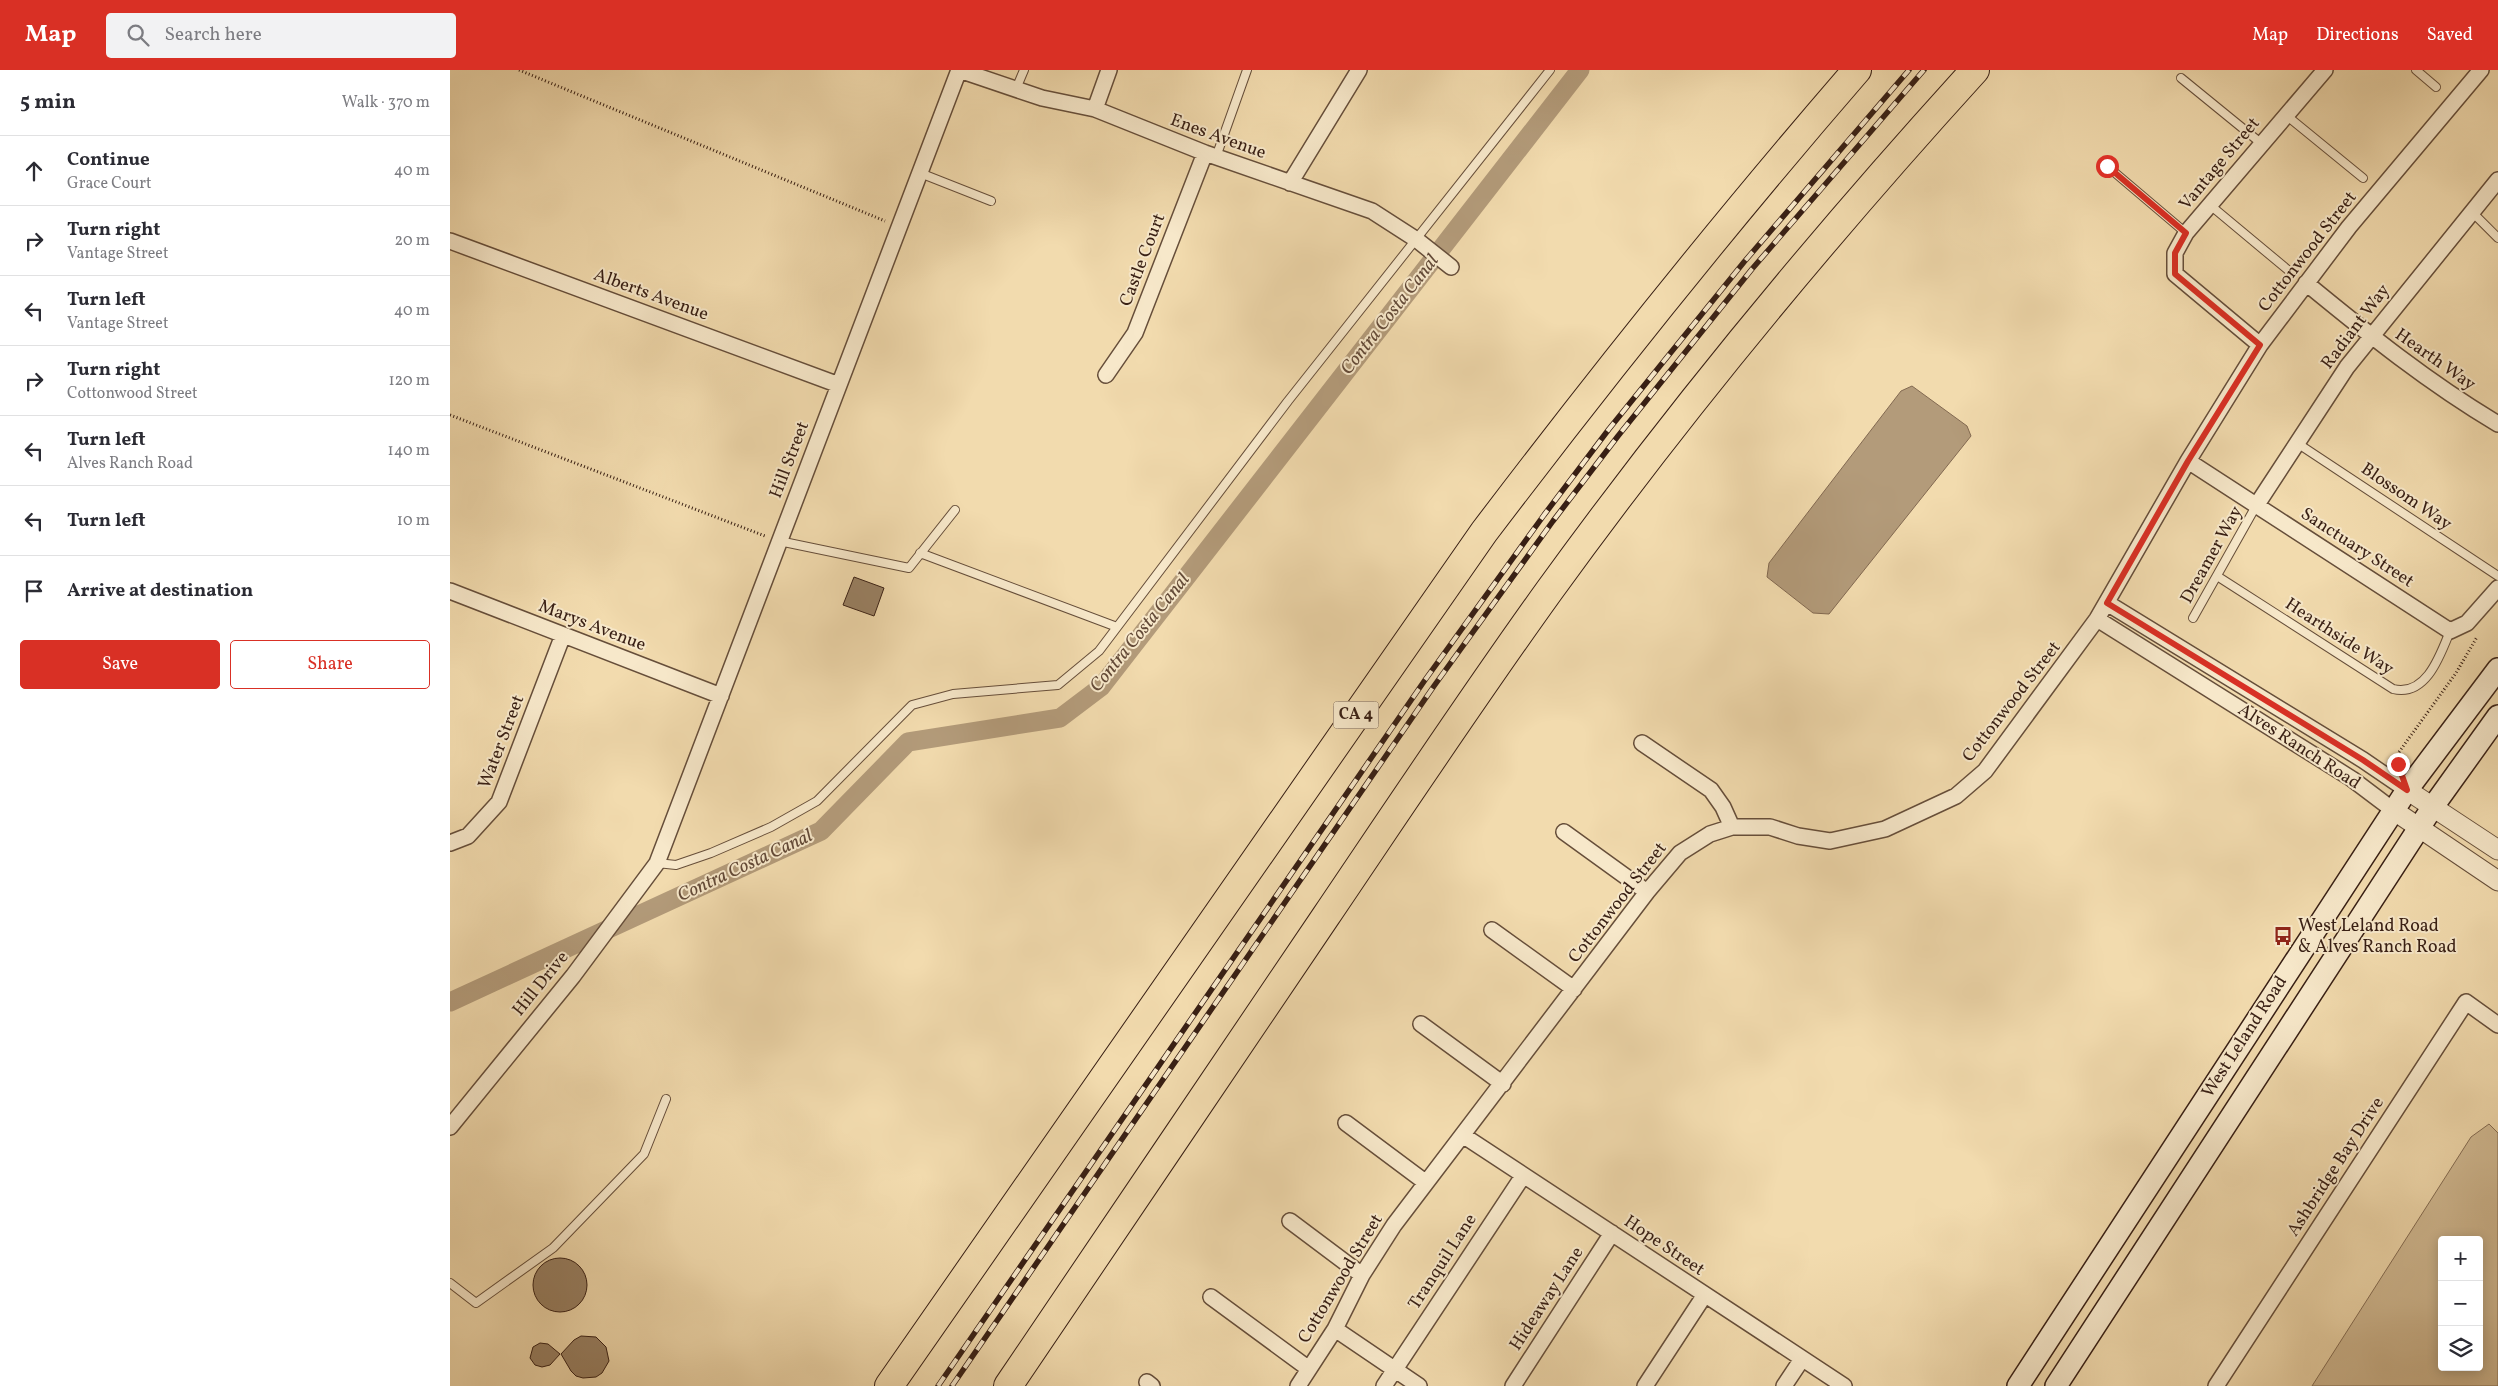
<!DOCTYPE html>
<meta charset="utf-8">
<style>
:root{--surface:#fff;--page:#f2f2f3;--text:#2b2b33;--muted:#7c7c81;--line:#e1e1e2;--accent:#d93025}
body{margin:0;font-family:Vollkorn,serif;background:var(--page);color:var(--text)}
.controls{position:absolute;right:15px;bottom:15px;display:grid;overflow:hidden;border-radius:5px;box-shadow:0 2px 12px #0003}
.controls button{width:45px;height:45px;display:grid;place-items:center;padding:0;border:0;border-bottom:1px solid var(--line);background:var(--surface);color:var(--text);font:25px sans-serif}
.stop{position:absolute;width:15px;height:15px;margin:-11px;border:4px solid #d93025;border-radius:50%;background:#fff}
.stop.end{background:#d93025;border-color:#fff;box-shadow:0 1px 5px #0008}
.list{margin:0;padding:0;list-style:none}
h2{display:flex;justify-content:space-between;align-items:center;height:65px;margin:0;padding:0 20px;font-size:21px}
h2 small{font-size:16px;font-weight:400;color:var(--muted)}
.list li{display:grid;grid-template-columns:32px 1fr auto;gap:15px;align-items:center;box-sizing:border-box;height:70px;padding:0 20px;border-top:1px solid var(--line)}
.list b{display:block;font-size:19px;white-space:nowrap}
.list p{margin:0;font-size:16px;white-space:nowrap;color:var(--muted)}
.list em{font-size:16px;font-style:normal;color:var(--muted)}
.actions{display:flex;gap:10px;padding:15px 20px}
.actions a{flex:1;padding:11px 0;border:1px solid var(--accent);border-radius:5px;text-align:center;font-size:18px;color:var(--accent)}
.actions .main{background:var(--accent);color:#fff}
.icon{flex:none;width:28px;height:28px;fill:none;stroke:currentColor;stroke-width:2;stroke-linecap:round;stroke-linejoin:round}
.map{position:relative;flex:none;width:2048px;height:1316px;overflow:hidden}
header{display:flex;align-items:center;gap:30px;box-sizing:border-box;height:70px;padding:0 25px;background:var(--accent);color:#fff}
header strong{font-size:24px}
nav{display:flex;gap:28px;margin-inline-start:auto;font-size:18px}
.search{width:350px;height:45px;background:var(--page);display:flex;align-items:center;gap:12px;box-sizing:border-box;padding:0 18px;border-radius:5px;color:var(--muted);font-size:19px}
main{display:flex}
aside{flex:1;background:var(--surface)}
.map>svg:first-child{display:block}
.green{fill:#d2bb94;stroke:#856d54;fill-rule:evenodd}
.water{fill:#b39b7a;stroke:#826951}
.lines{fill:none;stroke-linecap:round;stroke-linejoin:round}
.canal{stroke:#b39b7a;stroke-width:19}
.building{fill:#998164;stroke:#381f14}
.service-casing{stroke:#664e3a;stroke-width:10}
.minor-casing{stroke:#664e3a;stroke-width:18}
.tertiary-casing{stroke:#664e3a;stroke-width:21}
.secondary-casing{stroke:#381f14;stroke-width:24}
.motorway-casing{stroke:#381f14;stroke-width:30}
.path{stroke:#381f14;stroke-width:3;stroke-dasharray:1 2.5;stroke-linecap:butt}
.service{stroke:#f7e8ca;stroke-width:8}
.minor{stroke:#f7e8ca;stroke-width:15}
.tertiary{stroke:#f7e8ca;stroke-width:19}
.secondary{stroke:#f7e8ca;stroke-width:21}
.motorway{stroke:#f2dbae;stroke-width:28}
.rail-casing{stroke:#381f14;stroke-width:5.5}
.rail{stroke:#f7e8ca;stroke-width:4;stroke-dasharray:11;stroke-linecap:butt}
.route{stroke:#d93025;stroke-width:6}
.labels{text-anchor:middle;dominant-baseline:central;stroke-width:4;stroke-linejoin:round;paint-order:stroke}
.shield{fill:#f7e8ca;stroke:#715b4b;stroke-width:1}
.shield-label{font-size:16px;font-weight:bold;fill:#381f14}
.street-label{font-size:18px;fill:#381f14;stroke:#f7e8ca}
.poi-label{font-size:18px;fill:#381f14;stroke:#f7e8ca;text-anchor:start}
.water-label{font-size:19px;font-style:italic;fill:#634a38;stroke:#f7e8ca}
</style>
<header>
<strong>Map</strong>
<div class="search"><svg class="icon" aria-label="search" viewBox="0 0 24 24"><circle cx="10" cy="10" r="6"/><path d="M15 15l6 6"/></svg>Search here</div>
<nav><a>Map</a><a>Directions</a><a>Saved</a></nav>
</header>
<main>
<aside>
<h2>5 min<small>Walk · 370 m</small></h2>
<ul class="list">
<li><svg class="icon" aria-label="ahead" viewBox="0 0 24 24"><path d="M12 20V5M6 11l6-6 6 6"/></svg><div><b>Continue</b><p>Grace Court</p></div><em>40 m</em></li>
<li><svg class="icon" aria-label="right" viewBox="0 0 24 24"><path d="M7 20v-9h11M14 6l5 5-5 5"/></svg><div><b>Turn right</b><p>Vantage Street</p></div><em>20 m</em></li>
<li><svg class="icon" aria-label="left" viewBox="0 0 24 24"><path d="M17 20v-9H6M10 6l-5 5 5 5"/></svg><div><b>Turn left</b><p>Vantage Street</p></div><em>40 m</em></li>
<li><svg class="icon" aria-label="right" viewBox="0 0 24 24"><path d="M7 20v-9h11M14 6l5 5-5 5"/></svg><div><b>Turn right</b><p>Cottonwood Street</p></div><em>120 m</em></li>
<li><svg class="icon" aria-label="left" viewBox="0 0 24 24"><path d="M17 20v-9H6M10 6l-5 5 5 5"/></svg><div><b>Turn left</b><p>Alves Ranch Road</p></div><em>140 m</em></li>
<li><svg class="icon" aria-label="left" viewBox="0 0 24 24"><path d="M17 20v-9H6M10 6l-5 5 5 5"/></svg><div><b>Turn left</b></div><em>10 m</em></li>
<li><svg class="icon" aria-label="arrive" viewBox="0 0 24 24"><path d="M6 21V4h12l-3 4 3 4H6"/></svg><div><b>Arrive at destination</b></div></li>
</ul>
<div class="actions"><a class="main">Save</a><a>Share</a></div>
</aside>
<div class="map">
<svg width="2048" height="1316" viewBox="0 0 2048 1316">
<rect width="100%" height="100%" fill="#f2dbae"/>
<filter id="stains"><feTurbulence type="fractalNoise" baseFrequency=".004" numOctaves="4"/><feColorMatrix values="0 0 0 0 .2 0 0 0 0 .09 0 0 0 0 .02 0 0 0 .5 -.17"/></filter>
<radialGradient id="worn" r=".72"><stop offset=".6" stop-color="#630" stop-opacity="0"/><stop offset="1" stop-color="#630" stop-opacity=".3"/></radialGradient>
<!-- green -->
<path class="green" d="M2039,1054L2048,1063V1316H1862L2021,1067ZM1992,1170H2029V1297H1992Z"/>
<!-- water -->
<path class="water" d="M1462,316L1517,356L1521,366L1379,544L1363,543L1317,507L1319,493L1451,321Z"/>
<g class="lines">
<!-- canal -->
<path class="canal" d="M0,932L371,761L458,672L610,648L651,617L1130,0"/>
</g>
<!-- building -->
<path class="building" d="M404,507L434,518L424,546L393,535Z
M83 1215a27 27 0 1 1 54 0a27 27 0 1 1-54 0Z
M131,1266L146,1267L156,1277L159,1291L152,1303L146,1307L133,1308L126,1306L121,1301L111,1284L124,1270Z
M90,1273L98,1274L110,1284L100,1295L92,1297L85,1295L80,1288L83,1277Z"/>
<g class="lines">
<!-- service casing -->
<g class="service-casing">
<path id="service" d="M1966,0L1986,17
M1731,8L1812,74
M566,19L574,0
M1836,45L1913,108
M766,87L797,0
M1657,96L1736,163
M470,103L541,131
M1760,135L1838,200
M2022,142L2048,168
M1847,373L2048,506
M329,471L459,498L505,440
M470,483L667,557
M1767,506L1943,619C1976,627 1990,586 2000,561
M1743,548L1806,436
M207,793L226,795L261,783L321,757L367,731L462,635L503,624L608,615L649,581L838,331L1100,0
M0,1213L26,1233L103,1178L194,1084L216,1029"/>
</g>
<!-- minor casing -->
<g class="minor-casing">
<path id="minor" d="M509,0L592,28L645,39L755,83L922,141L967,170L1001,197
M645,39L659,0
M840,113L909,0
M0,171L389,315
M1856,213C1918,264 1979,313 2048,354
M1810,275L1725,204V183L1736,163L1875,0
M656,305L685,263L755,83
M1738,391L2000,561L2017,553L2048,518
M1806,436L1897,297L2048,110
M0,521L271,626
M1657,533L1913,690L1957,720
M1647,549L1902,709L1943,740
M1192,673L1261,720L1273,737L1282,757
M1114,762L1197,822
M0,773L18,766L49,732L113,565
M1042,860L1124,919
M971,954L1053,1014
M896,1053L975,1112
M0,1057L123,906L207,793L509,0
M1014,1066L1394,1316
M840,1151L912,1205
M761,1227L859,1299
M885,1259L969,1316
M697,1312L702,1316
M848,1316L885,1259L912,1205L944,1155L1197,822L1230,783L1260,764L1282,757H1320L1348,766L1380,771L1435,759L1506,726L1535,701L1647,549L1738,391L1810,275L1899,157L2031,0
M934,1316L1073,1106
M1063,1316L1162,1163
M1195,1316L1254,1226
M1334,1316L1352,1289
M1766,1316L2016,932L2048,955"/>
</g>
<!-- tertiary casing -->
<g class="tertiary-casing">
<path id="tertiary" d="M1957,720L2048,780
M1943,740L2048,811"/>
</g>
<!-- secondary casing -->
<g class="secondary-casing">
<path id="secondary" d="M1568,1316L1957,720L2048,599
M1606,1316L1982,738L2048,646"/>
</g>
<!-- motorway casing -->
<g class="motorway-casing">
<path id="motorway" d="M439,1316L1034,462C1154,304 1277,150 1407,0
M558,1316C664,1159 770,1003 876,846C949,738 1022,628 1099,521C1230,340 1374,166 1525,0"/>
</g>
<!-- path -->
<path class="path" d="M69,0L435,151
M0,345L315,466
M1949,696V682L2006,603L2027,567"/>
<!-- service -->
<use href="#service" class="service"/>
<!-- minor -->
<use href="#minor" class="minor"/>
<!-- tertiary -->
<use href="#tertiary" class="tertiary"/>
<!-- secondary -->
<use href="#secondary" class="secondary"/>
<!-- motorway -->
<use href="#motorway" class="motorway"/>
<!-- rail casing -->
<g class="rail-casing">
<path id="rail" d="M488,1316L975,610L1094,445L1159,359L1294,192L1459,0
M502,1316L984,616L1103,451L1168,366L1302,199L1474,0"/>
</g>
<!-- rail -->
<use href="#rail" class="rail"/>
</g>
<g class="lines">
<!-- route -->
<path class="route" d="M1657,96L1736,163L1725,183V204L1810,275L1738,391L1657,533L1913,690L1957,720L1948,694"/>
</g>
<!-- icons -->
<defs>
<g id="bus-bare" transform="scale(1.5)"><path d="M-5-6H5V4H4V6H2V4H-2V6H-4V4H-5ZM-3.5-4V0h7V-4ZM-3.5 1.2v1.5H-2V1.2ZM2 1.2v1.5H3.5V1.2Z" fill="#8f2418" stroke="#f7e8ca" stroke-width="2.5" paint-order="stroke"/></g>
</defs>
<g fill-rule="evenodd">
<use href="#bus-bare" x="1833" y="866"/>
</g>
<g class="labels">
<!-- shield labels -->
<rect class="shield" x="883.5" y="631.5" width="45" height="27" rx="4"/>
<g class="shield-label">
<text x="906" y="645">CA 4</text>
</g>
<!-- street labels -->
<g class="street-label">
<text transform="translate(768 67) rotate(20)">Enes Avenue</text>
<text transform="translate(1770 94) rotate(-50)">Vantage Street</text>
<text transform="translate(1858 182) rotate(-52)">Cottonwood Street</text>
<text transform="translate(693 190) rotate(-69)">Castle Court</text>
<text transform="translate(201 225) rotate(20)">Alberts Avenue</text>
<text transform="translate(1906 257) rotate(-53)">Radiant Way</text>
<text transform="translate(1985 290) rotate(35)">Hearth Way</text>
<text transform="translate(340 390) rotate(-69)">Hill Street</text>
<text transform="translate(1956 427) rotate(34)">Blossom Way</text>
<text transform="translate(1907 478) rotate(33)">Sanctuary Street</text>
<text transform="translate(1762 485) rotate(-61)">Dreamer Way</text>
<text transform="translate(142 556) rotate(21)">Marys Avenue</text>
<text transform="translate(1889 567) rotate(33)">Hearthside Way</text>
<text transform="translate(1562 632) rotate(-52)">Cottonwood Street</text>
<text transform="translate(52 672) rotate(-69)">Water Street</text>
<text transform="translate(1849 677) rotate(33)">Alves Ranch Road</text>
<text transform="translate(1168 833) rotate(-52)">Cottonwood Street</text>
<text transform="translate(91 914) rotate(-51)">Hill Drive</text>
<text transform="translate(1795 967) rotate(-57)">West Leland Road</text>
<text transform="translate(1886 1097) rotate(-57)">Ashbridge Bay Drive</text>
<text transform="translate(1214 1176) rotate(34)">Hope Street</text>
<text transform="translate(993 1192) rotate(-57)">Tranquil Lane</text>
<text transform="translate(891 1209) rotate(-59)">Cottonwood Street</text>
<text transform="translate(1097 1229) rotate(-57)">Hideaway Lane</text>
</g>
<!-- poi labels -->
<g class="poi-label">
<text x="1848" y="856">West Leland Road<tspan x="1848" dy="21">&amp; Alves Ranch Road</tspan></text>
</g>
<!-- water labels -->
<g class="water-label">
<text transform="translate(940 245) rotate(-52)">Contra Costa Canal</text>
<text transform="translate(690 563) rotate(-51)">Contra Costa Canal</text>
<text transform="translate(295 796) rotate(-25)">Contra Costa Canal</text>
</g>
</g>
<rect width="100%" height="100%" filter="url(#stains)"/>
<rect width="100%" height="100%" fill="url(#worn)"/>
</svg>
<div class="controls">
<button>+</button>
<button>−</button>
<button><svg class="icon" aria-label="layers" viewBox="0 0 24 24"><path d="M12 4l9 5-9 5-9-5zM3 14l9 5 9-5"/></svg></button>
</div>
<div class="stop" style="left:1657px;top:96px"></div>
<div class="stop end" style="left:1948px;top:694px"></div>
</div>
</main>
